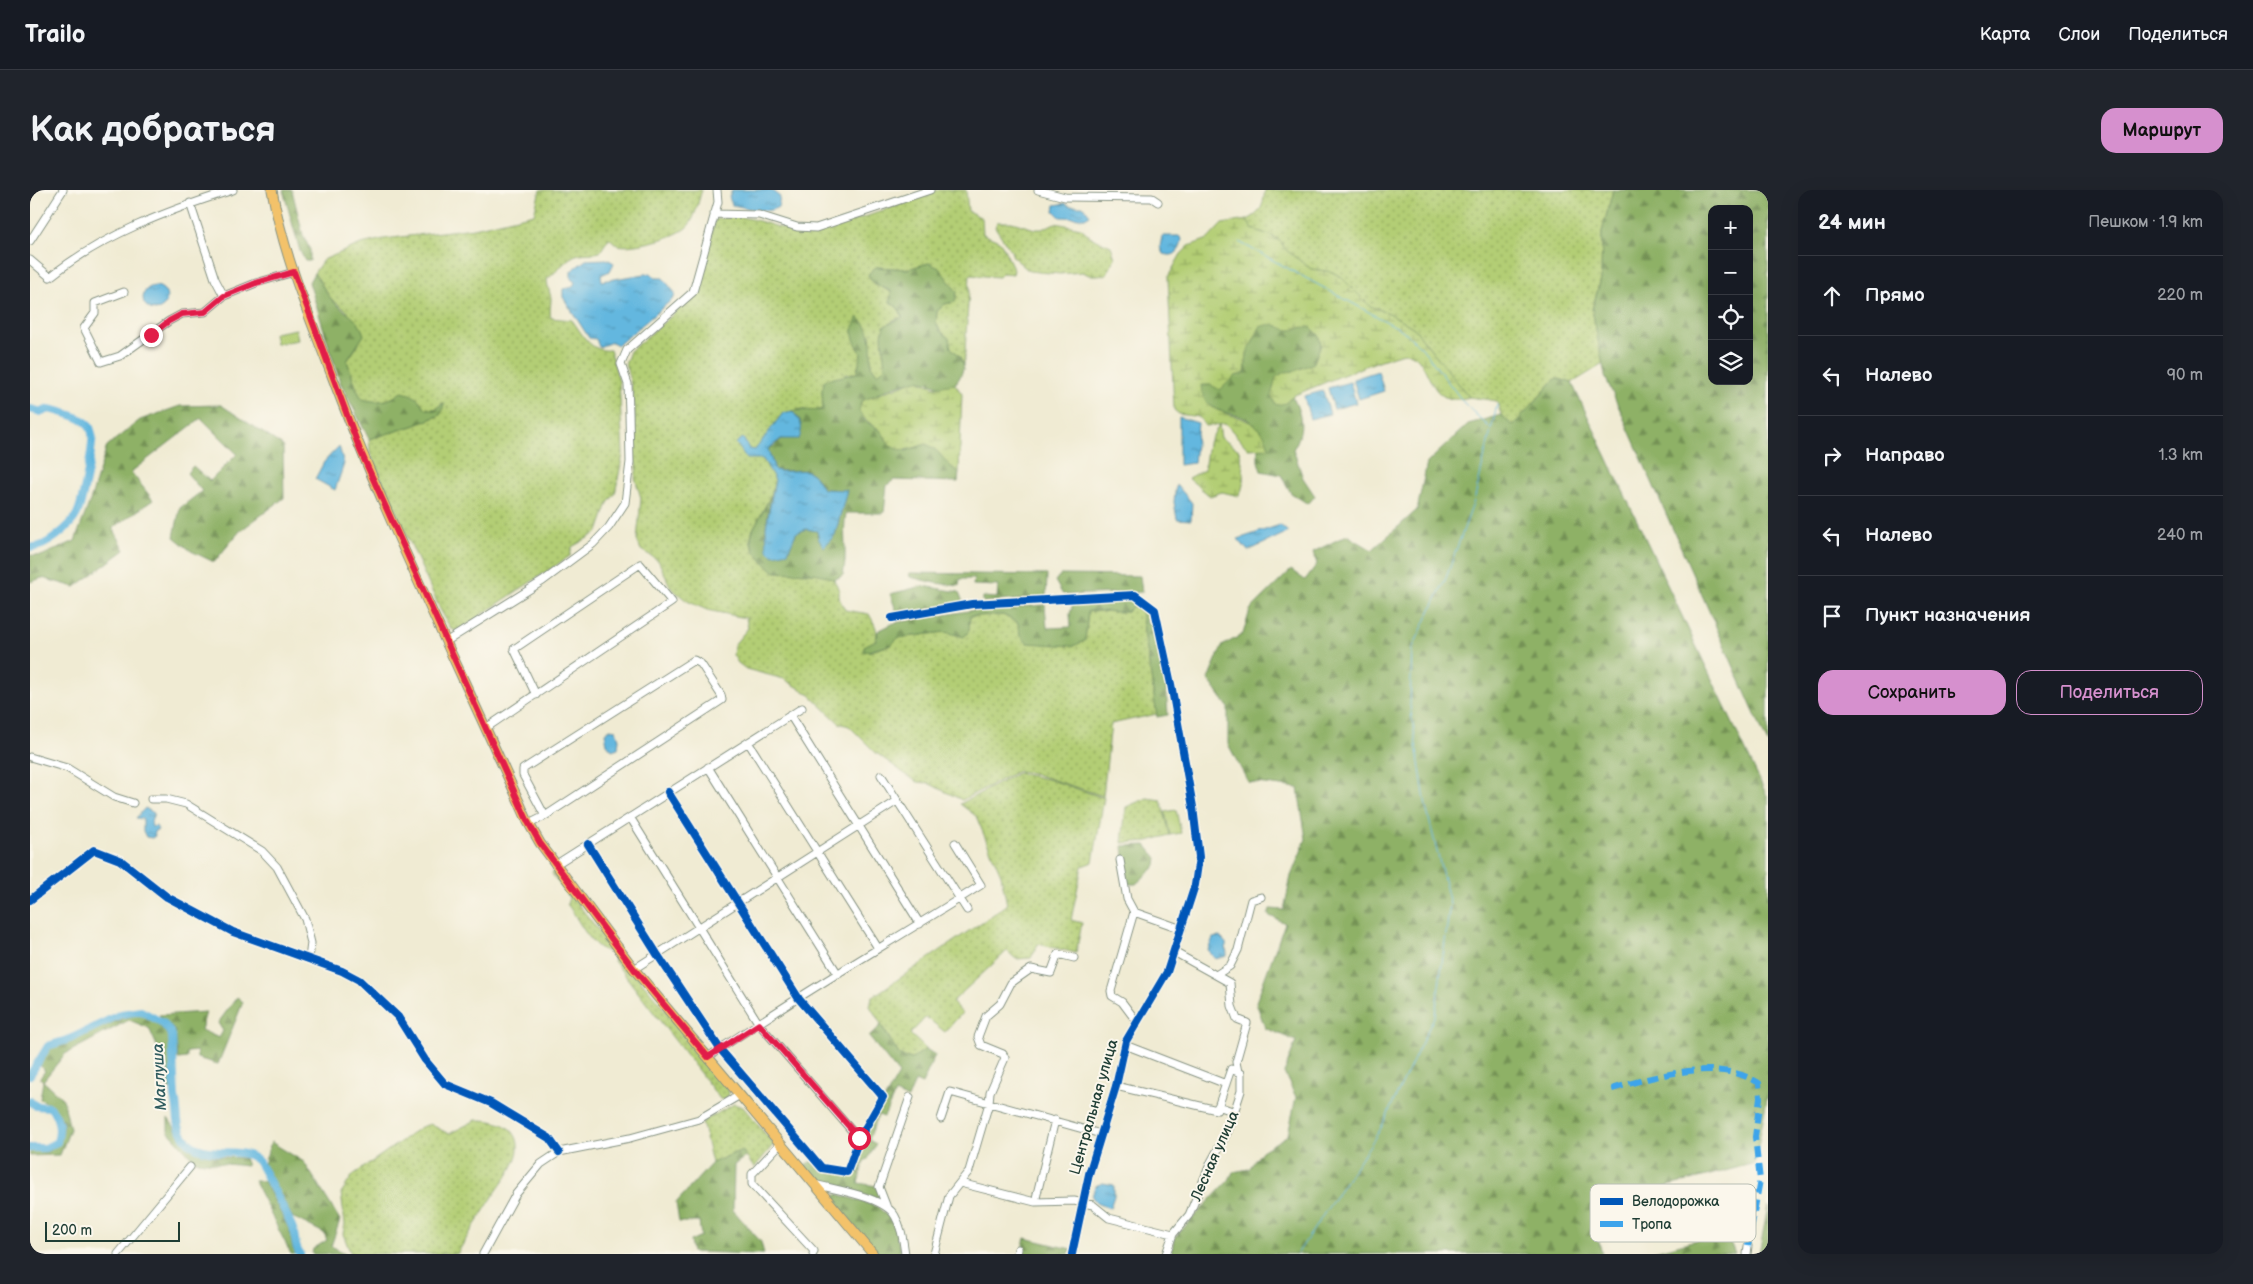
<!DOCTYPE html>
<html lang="ru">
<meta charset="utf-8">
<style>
:root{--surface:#171b24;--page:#20242c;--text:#f1f3f6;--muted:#9ea1a6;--line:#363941;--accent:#d690ce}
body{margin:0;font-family:"Balsamiq Sans",sans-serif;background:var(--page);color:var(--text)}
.controls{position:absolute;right:15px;top:15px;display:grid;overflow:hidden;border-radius:10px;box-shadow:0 5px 20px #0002}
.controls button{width:45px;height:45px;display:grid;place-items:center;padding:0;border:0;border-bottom:1px solid var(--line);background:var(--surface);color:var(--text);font:25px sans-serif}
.scale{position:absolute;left:15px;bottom:12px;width:135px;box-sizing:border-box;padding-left:5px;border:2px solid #1f3d34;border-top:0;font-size:14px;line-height:18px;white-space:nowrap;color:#1f3d34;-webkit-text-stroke:4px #fbf7ec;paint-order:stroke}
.stop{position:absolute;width:15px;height:15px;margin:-11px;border:4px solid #e11d48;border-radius:50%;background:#fff}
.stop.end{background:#e11d48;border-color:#fff;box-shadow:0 1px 5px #0008}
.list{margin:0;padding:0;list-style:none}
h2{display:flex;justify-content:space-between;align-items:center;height:65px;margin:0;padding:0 20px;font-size:21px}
h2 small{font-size:16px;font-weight:400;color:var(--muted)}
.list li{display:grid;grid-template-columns:32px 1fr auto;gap:15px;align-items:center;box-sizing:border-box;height:80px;padding:0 20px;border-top:1px solid var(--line)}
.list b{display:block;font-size:19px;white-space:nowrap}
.list em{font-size:16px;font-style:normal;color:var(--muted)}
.actions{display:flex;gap:10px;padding:15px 20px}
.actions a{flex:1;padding:11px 0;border:1px solid var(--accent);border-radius:15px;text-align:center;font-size:18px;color:var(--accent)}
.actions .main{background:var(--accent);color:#111}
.icon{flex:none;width:28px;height:28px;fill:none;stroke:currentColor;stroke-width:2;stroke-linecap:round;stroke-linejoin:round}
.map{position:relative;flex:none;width:1738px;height:1064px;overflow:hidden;border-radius:15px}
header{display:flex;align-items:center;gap:30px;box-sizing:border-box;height:70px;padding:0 25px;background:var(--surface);border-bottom:1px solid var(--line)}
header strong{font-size:24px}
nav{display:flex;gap:28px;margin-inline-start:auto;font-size:18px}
.intro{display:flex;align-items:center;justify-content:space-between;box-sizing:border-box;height:120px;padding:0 30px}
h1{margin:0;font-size:35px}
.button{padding:12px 22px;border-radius:15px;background:var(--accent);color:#111;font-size:18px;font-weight:700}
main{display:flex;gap:30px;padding:0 30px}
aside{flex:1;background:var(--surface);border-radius:15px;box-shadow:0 5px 20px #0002}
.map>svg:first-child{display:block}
.grass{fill:url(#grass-dots);stroke:#698654}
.forest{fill:url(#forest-firs);stroke:#56774d;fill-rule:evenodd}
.wetland{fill:url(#wetland-marsh);stroke:#698654}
.park{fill:#b3ce74;stroke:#698654}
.water{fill:url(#water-ripples);stroke:#417a8a}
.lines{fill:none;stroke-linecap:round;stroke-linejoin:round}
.stream{stroke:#63b7df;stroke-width:1}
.river{stroke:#63b7df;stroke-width:8}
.minor-casing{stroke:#889484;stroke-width:9}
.major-casing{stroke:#889484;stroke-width:11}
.minor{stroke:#fff;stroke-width:7}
.major{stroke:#f3c26a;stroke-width:9}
.quiet{stroke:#3da4eb;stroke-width:6;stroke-dasharray:12 6;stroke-linecap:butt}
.cycleway-casing{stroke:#fbf7ec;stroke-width:11}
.cycleway{stroke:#0057b8;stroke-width:8}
.route{stroke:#e11d48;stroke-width:6}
.labels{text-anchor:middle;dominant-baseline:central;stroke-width:4;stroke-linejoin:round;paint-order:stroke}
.street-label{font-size:15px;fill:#1f3d34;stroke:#fbf7ec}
.water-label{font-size:16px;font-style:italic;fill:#305c5f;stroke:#fbf7ec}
.key{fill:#fbf7ec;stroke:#b9bfb5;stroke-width:1}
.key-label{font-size:14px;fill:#1f3d34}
</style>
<header>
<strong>Trailo</strong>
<nav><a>Карта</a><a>Слои</a><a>Поделиться</a></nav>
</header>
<div class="intro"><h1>Как добраться</h1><a class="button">Маршрут</a></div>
<main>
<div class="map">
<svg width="1738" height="1064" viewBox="0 0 1738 1064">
<defs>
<pattern id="grass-dots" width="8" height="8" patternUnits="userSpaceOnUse" patternTransform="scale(1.25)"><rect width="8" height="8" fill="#b3ce74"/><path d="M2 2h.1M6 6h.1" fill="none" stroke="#91a860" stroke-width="1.8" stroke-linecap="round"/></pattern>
<pattern id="forest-firs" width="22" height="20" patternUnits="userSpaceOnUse" patternTransform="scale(1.25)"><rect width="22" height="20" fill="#8eb166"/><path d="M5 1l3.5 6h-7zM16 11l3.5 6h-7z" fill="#739155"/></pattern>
<pattern id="wetland-marsh" width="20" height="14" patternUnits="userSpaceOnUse" patternTransform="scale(1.25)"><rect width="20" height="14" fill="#b3ce74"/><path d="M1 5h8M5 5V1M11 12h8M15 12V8" fill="none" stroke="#91a860"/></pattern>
<pattern id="water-ripples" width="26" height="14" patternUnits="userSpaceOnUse" patternTransform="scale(1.25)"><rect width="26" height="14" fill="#63b7df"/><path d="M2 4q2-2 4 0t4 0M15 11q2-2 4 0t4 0" fill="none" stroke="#5196b6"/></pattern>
</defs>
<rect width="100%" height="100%" fill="#fbf7ec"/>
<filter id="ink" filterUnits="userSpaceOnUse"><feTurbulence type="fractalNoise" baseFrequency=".02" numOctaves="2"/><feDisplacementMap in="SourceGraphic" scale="10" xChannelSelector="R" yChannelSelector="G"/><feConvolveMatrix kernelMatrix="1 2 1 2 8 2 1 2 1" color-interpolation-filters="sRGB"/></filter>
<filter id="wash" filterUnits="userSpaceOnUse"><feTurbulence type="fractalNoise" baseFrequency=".0096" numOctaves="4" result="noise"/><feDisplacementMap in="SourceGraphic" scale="20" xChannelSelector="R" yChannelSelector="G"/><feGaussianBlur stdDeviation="1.12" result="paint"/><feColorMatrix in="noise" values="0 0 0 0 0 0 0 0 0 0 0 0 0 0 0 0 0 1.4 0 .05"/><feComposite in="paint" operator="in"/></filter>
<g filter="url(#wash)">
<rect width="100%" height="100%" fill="#f0ebd3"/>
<!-- grass -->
<path class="grass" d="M510,0H672C668,11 666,27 658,36C649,47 601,59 588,55C585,54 582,50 579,48L570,62C562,64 556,63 549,64C536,67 528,82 517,89C517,96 520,102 521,108C521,116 519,121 521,128L542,130C553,145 560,162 580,160L589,191L593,264L585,304L578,313L568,342L542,357L540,366L427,441L421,439L410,419L340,263L339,249L383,236L410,225L413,213L405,219H395L389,210L364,209L343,212L332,209L327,200L317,171L329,154L317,121L301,109L284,83L293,70L331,54L354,49L444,38L504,24Z
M908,0H936L938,21L952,28L953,44L969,51L972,55L984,80L983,84L973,83L969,87L940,85L934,176L929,165L921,158L918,148L910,141L906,132L907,121L915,114L925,112L899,73L877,79L846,77L838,84L843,93L861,102L860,111L868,118L873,127L863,130L853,156L856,177L848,184L841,176L840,144L828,154L831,164L827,183L816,184L792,200L793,219L783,222L772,219L753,223L725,260L719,259L713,248L707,253L733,269L745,290L741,305L722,341L720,351L725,360L745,381L795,384L804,390L809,399V408L815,420L839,424C849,442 850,444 838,462L861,455L868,448L915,442L926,443L938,437L940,426L973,425L988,433L990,445L1055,450L1058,421L1097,422L1103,416L1111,421L1127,524L1081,534L1073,606L1002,583L988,581L932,610L898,593L888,592L879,587L845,562L819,536L809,533L779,504L754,489L716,479L708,473L703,465L704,455L718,438L716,428L677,420L657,411L641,398L628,370L611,360L607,350L611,308L605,288L607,277L604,268L605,217L599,185L595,175L600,161L665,106L685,30C720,18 749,45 779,41C817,37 871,13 908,0Z
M1235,0H1583L1572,42L1571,89L1562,119L1573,174L1542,193L1526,188L1483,236L1471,225L1467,211L1439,207L1384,138L1359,123L1340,116L1311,87L1302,82L1281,79L1255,60L1250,51L1242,46L1222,39L1217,30C1232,23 1233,15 1235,0Z
M967,32H982L1005,39H1012L1025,33L1041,36L1051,38L1062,48L1081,56L1085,68L1076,85H1059L1053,82L1030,84L999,81L983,67L981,61L965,37Z
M988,583L1021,590L1074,608L1063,672L1052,676L1041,730L1052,733L1046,763L1008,754L1001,768L986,769L977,761L922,812L932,823L915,842L896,827L880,844L896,859L882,869L870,866L840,816L842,807L977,715L971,685L946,626L930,614Z
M1117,608L1131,610L1140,645L1118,651L1092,653L1096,617Z
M523,682L583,759L582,762C561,762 548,727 537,714L539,708L522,684Z
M585,764H589L697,895L699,904L695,910L690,909L584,771L583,766Z
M704,914L713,917L744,954L724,978L712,960L682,973L672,932Z
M446,930C479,929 500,947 481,979C476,989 468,998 462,1008C450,1027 438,1045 427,1064H321L313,1044L315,1034L311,1003L323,985L391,937L400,934L419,944Z"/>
<!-- forest -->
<path class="forest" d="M253,0H262L273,45L280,60V71H275L270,61Z
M1583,0H1738V554L1575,186L1562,119L1571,89L1572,42ZM1682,19H1719V191H1682Z
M899,73L909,78L927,102L925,112L915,114L907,121L906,132L910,141L919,148L921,158L929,165L934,176C923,215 904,188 884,191C866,194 848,204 832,211L834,230L852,242L858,252L876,261L896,254C913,261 913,274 929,282L928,292L864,290L857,295L854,323H816C812,344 818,365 813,385L804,390C787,379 765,384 745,382C704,349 725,342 741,305L736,337L758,362L766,343L776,339L787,341L789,350L805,345L817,300L793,299C790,294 786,286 781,283C774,277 756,283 745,280L738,259L744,256L771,231L762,221C773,219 782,222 793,219L792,200L795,190L827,183L831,164C824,147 818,146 828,127C844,140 841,157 841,176L848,184L855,177L852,146L854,136L873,127L868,118L860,112L861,101L843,93L838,84L846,77L877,79Z
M284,83C291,92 295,102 302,110C314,123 329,127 334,145L317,171L327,200L332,209C346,213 360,212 371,202C384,204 388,208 395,219H405L415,213L410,225L383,236L339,249L310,192L279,92Z
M1241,133L1260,140L1271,136L1281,137L1288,144L1291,154L1284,173L1265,181L1255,182L1256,213L1262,206C1272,224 1275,241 1263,259L1273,288L1285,306L1278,314L1261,303L1251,285L1231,281L1228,271V260L1239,257C1236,246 1223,231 1212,227C1192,220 1172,222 1171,194L1181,195L1190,199L1205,186L1215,183L1217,163L1230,136Z
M1526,188L1542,193L1738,608V903L1725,973L1560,1017L1572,1064H1140L1146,1046L1199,990L1203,982L1219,979L1232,961L1258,945L1266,907L1254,883L1266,851L1235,838L1226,812L1255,733L1238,725L1240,719L1254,720L1261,686L1276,649L1268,598L1218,592L1198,554V517L1178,489L1192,456L1213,444L1220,420L1261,380L1275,390L1287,374L1283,362L1317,345L1342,360L1387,320L1397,273L1438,234L1471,225L1483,236Z
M191,215L253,256L254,308L210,341L184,372L161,361L144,347L150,318L172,301L157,283L163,276L180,291L207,264L171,228L101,282L123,310L83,338L95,360L45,397L12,388L0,392V365L11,366L45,351L61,308L77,256L110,230L150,216Z
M879,383L1017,385L1016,408L953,412V407L967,408L968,396L943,395L944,389H930L929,396L905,393L880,387Z
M1030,385L1110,386L1112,402L1033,405L1025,391Z
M893,396L929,402L933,412L878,423L866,420L860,404Z
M1104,409L1116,418L1117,433H1123L1136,498L1138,525L1127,527L1111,421L1103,416L1097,422L1058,421L1055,451L1043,456L997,453L990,445L988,433L973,425L940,426L939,441L934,447L915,442L868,448L861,455L834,462V456L846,450L848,441L864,433L944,420L1015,415L1017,438L1041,437L1040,424L1043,413Z
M1116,655L1127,668L1126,676L1106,694H1097L1093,656Z
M207,807L213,812L188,874L167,868V861L157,862V868L148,869L145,841L129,825L176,822L171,840L189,848L193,841L188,833Z
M110,824L127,833L139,847L142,899H138V881L119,838L99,830L35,864L13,891L33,909L40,939L30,965L0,966V961L17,962C42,945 36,921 10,909L13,891L10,888L15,881L10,875L20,858C53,849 77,830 110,824Z
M851,835L870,866L882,869L896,859L905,865L892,894L885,891L878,909L865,903L854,927L848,925L839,950L846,954L838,969L834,971L828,993L847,996L851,1010L787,991L774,977L781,971L792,980L821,984L831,950L869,884L839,847Z
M138,928C164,966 169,966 214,968L217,976L165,971L138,941Z
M241,952L274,972L310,1030L301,1056L317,1064H282L283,1059L297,1050L294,1043L262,1027L234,974Z
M712,960L716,966L704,975L703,1020L731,1052L734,1064L662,1062L660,1051L671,1046L669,1032H649L646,1013L682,973Z
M224,991H234L259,1039L263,1059L266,1064H261Z
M808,1004L848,1017L863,1031L871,1064H850L833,1047L802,1007Z
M1738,1016V1064H1729Z
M1689,1044L1701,1054L1705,1064H1613Z
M995,1048L1041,1059L1040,1064H991Z"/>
<!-- wetland -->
<path class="wetland" d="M1217,30L1222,39L1242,46L1250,51L1256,60L1281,79L1302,82L1311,87L1340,116L1359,123L1384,138L1439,207C1394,221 1403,166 1377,163C1364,162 1281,199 1262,206L1256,213L1246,215L1241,206L1246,187L1255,182L1265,181L1284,173L1291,154L1288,144L1281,137C1274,136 1268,139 1261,140C1248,140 1248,130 1230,137L1217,163L1215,183L1205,186L1190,200L1181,195H1171C1172,237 1230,213 1239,258L1218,259L1196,234L1175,236L1169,227L1149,224L1144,220L1138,87L1151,64L1159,56L1178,49L1192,34Z
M886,190L905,197L925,194L932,204L929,282C913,274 913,261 896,254C882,258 868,266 857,251C855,248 854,244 851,241C842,233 836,233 829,221L831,211Z
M1189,235L1191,248L1209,260C1213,276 1217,291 1209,306L1192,302L1180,306L1158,288L1174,280L1178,254Z"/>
<!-- park -->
<path class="park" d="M266,139L268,150L246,154L244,143Z
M1146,620L1151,643L1140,645L1135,622Z"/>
<!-- water -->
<path class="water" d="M702,0H741L750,7L748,17C736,25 716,17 702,15L699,7Z
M1036,13L1040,16H1053L1060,25L1055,28L1030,27L1024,21L1025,15Z
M1132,46H1149L1152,49C1150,61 1146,68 1133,64L1130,57Z
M577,69L584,73L580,81L571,85L572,91L621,83L625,88H633L645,103L644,108L588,155L582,152L569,157L566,149L559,148L533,107V99L543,97L545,92L541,89V81L556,70Z
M113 108a12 12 0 1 1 24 0a12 12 0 1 1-24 0Z
M1348,181L1354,201L1329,209L1323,189Z
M1320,192L1326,213L1304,219L1298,198Z
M1293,201L1300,224L1280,229L1274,206Z
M762,221C771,231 774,236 769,249H751L738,259L745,280C757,284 774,277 781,283C786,286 790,294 793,299L817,300L805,345L794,357L789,350L787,341L776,339L766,343L758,362L744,365L737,360L736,337L745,290L733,269H717L706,253L713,248L719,259L725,260L753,223Z
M1149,227L1168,233L1164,273L1149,275Z
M309,256L314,274L305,300L285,289L294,272Z
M1146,294L1162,313L1161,330L1147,329L1144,312Z
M1250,335L1258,342L1218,361L1208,349Z
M580,539L586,540L589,549L588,558L582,560L577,554L575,543Z
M115,618L124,623L121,632L122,637L126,636L128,640L124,641L125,646L122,648L116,647L113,641V629L106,628Z
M1190,747L1196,753L1197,766L1185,769L1178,760L1183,748Z
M1073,993L1084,995V1006L1080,1018L1068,1014L1062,1007L1065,996Z"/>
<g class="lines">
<!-- stream -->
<path class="stream" d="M1209,52L1372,140L1392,158L1434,213L1461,239
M1267,1064L1350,940L1405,825L1420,714L1396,617L1380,516L1382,459L1416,388L1444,311L1467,215"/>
<!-- river -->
<path class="river" d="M0,219L12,222L19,219C29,221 51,227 58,234C62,239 63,247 62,252C61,267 53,311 47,324C41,336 14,360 0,357
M0,885L18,856L40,849L91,824L111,821L133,833L142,845L145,907C149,921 145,934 154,947C171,973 210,953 228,971C231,975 261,1032 263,1039C266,1048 264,1056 270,1064
M0,911L6,916L20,917C29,927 31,939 27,952L15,958H0"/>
</g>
</g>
<g filter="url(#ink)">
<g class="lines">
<!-- minor casing -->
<g class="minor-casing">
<path id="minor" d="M1008,0L1035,7L1122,8L1128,12
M160,13L185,89L194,106L226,93L264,82
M684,24L729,25L767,37L786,38L900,0
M0,51L33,0
M0,70L20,87C72,45 139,20 203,0
M94,102L65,113V123L54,138L71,172L90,166L139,131L152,124L175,122L194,106
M862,428L942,414L1105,405L1125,420L1141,494L1163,617L1169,667L1165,695L1137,782L1096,851L1086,896L1059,984L1042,1064
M417,451L513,391L563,354L579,337L595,313L600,272L599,223L598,194L591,174L597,160L663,102L688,12L687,0
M760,525L890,734
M456,538L642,412L610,374L484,459L506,505
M718,552L848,758
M0,567L37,578L84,607L103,613
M678,577L808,784
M851,585L937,720
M121,609H136L156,614L232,661L247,677L275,729L281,753L279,769
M600,627L729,834L829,949
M499,634L515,626L692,510L691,505L671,474L664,470L493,579V585L515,626
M558,654L627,764L690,859L792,978L817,982L829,949L853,907L769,809L638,602
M1090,670L1097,709L1104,722L1081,801L1082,806L1092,812L1107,832
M525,675L772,518
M0,710L64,660L90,670L137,707L203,742L312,781L329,790L368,827L395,870L415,894L461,913L519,948L529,962
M1104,722L1152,739
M604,779L867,611
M1186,785L1200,776L1208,760L1221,710L1231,707
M1095,855L1196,894
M678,867C766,806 860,753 951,695L925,653
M1086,896L1187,920L1201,879L1208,882
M1188,916L1205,922
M911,929L920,902L1071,944
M750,954L722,984V994L784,1061L783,1064
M930,993L1005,1012L1044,1011L1063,1015L1079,1028L1143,1044
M784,994C806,1000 855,1007 865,1026C872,1038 873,1051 875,1064
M1005,1012L1025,930
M856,1015L849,997L880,907
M88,1064L160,977
M453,1064L486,1004L511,974L529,962L600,948L669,929L710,905
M904,1064L919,1006L939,981L959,913L960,902L975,868L973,864L951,855L948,847L956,826L970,814L981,793L1001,779L1021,783L1028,764L1044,768
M987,1064L988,1059
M1136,1064L1143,1044L1159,1025L1181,972L1198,941L1211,901V883L1208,882L1206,872L1217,833L1207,829L1202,816L1200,793L1144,762
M1717,1064L1718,1056"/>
</g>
<!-- major casing -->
<g class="major-casing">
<path id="major" d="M242,0C253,63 278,123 301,183C358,336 432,482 498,632L510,653L604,779L843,1064"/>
</g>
<!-- minor -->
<use href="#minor" class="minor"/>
<!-- major -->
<use href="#major" class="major"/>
<!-- quiet -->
<path class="quiet" d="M1582,899C1626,886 1687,867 1729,893L1730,908L1725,947L1730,990L1718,1056"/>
<!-- cycleway casing -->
<g class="cycleway-casing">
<path id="cycleway" d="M862,428L942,414L1105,405L1125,420L1141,494L1163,617L1169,667L1165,695L1137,782L1096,851L1086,896L1059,984L1042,1064
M558,654L627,764L690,859L792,978L817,982L829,949L853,907L769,809L638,602
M0,710L64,660L90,670L137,707L203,742L312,781L329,790L368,827L395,870L415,894L461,913L519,948L529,962"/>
</g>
<!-- cycleway -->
<use href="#cycleway" class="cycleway"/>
</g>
</g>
<g class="lines" filter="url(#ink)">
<!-- route -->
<path class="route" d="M121,145L139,131L152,124L175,122L194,106L226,93L264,82L330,260L498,632L510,653L604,779L678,867L729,834L829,948"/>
</g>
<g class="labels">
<!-- street labels -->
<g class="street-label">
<text transform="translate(1064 917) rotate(-74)">Центральная улица</text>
<text transform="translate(1185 966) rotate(-66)">Лесная улица</text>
</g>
<!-- water labels -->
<g class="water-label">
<text transform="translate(130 887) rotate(-93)">Маглуша</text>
</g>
</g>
<!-- legend -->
<rect x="1560" y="994" width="166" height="58" rx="8" class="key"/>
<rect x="1570" y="1008" width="23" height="7" fill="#0057b8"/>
<rect x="1570" y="1031" width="23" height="6" fill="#3da4eb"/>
<g class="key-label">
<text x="1602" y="1016">Велодорожка</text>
<text x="1602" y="1039">Тропа</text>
</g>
</svg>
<div class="controls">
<button>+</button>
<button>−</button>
<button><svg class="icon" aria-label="locate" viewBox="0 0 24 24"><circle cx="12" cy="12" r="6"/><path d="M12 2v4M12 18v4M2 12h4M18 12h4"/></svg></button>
<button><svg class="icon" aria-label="layers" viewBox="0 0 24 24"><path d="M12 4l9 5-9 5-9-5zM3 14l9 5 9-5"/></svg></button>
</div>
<div class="scale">200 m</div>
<div class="stop" style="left:829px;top:948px"></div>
<div class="stop end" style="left:121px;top:145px"></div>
</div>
<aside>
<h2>24 мин<small>Пешком · 1.9 km</small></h2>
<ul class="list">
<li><svg class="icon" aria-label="ahead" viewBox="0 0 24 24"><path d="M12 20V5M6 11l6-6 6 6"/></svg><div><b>Прямо</b></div><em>220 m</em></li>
<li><svg class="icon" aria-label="left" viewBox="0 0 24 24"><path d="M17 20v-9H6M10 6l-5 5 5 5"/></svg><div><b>Налево</b></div><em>90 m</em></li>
<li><svg class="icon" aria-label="right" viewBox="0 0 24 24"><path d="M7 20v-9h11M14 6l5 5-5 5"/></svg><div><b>Направо</b></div><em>1.3 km</em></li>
<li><svg class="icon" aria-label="left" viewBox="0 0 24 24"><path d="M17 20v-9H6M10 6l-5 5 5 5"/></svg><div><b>Налево</b></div><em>240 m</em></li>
<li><svg class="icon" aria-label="arrive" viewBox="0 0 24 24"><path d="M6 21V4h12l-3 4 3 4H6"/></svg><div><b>Пункт назначения</b></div></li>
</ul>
<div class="actions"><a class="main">Сохранить</a><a>Поделиться</a></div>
</aside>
</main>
